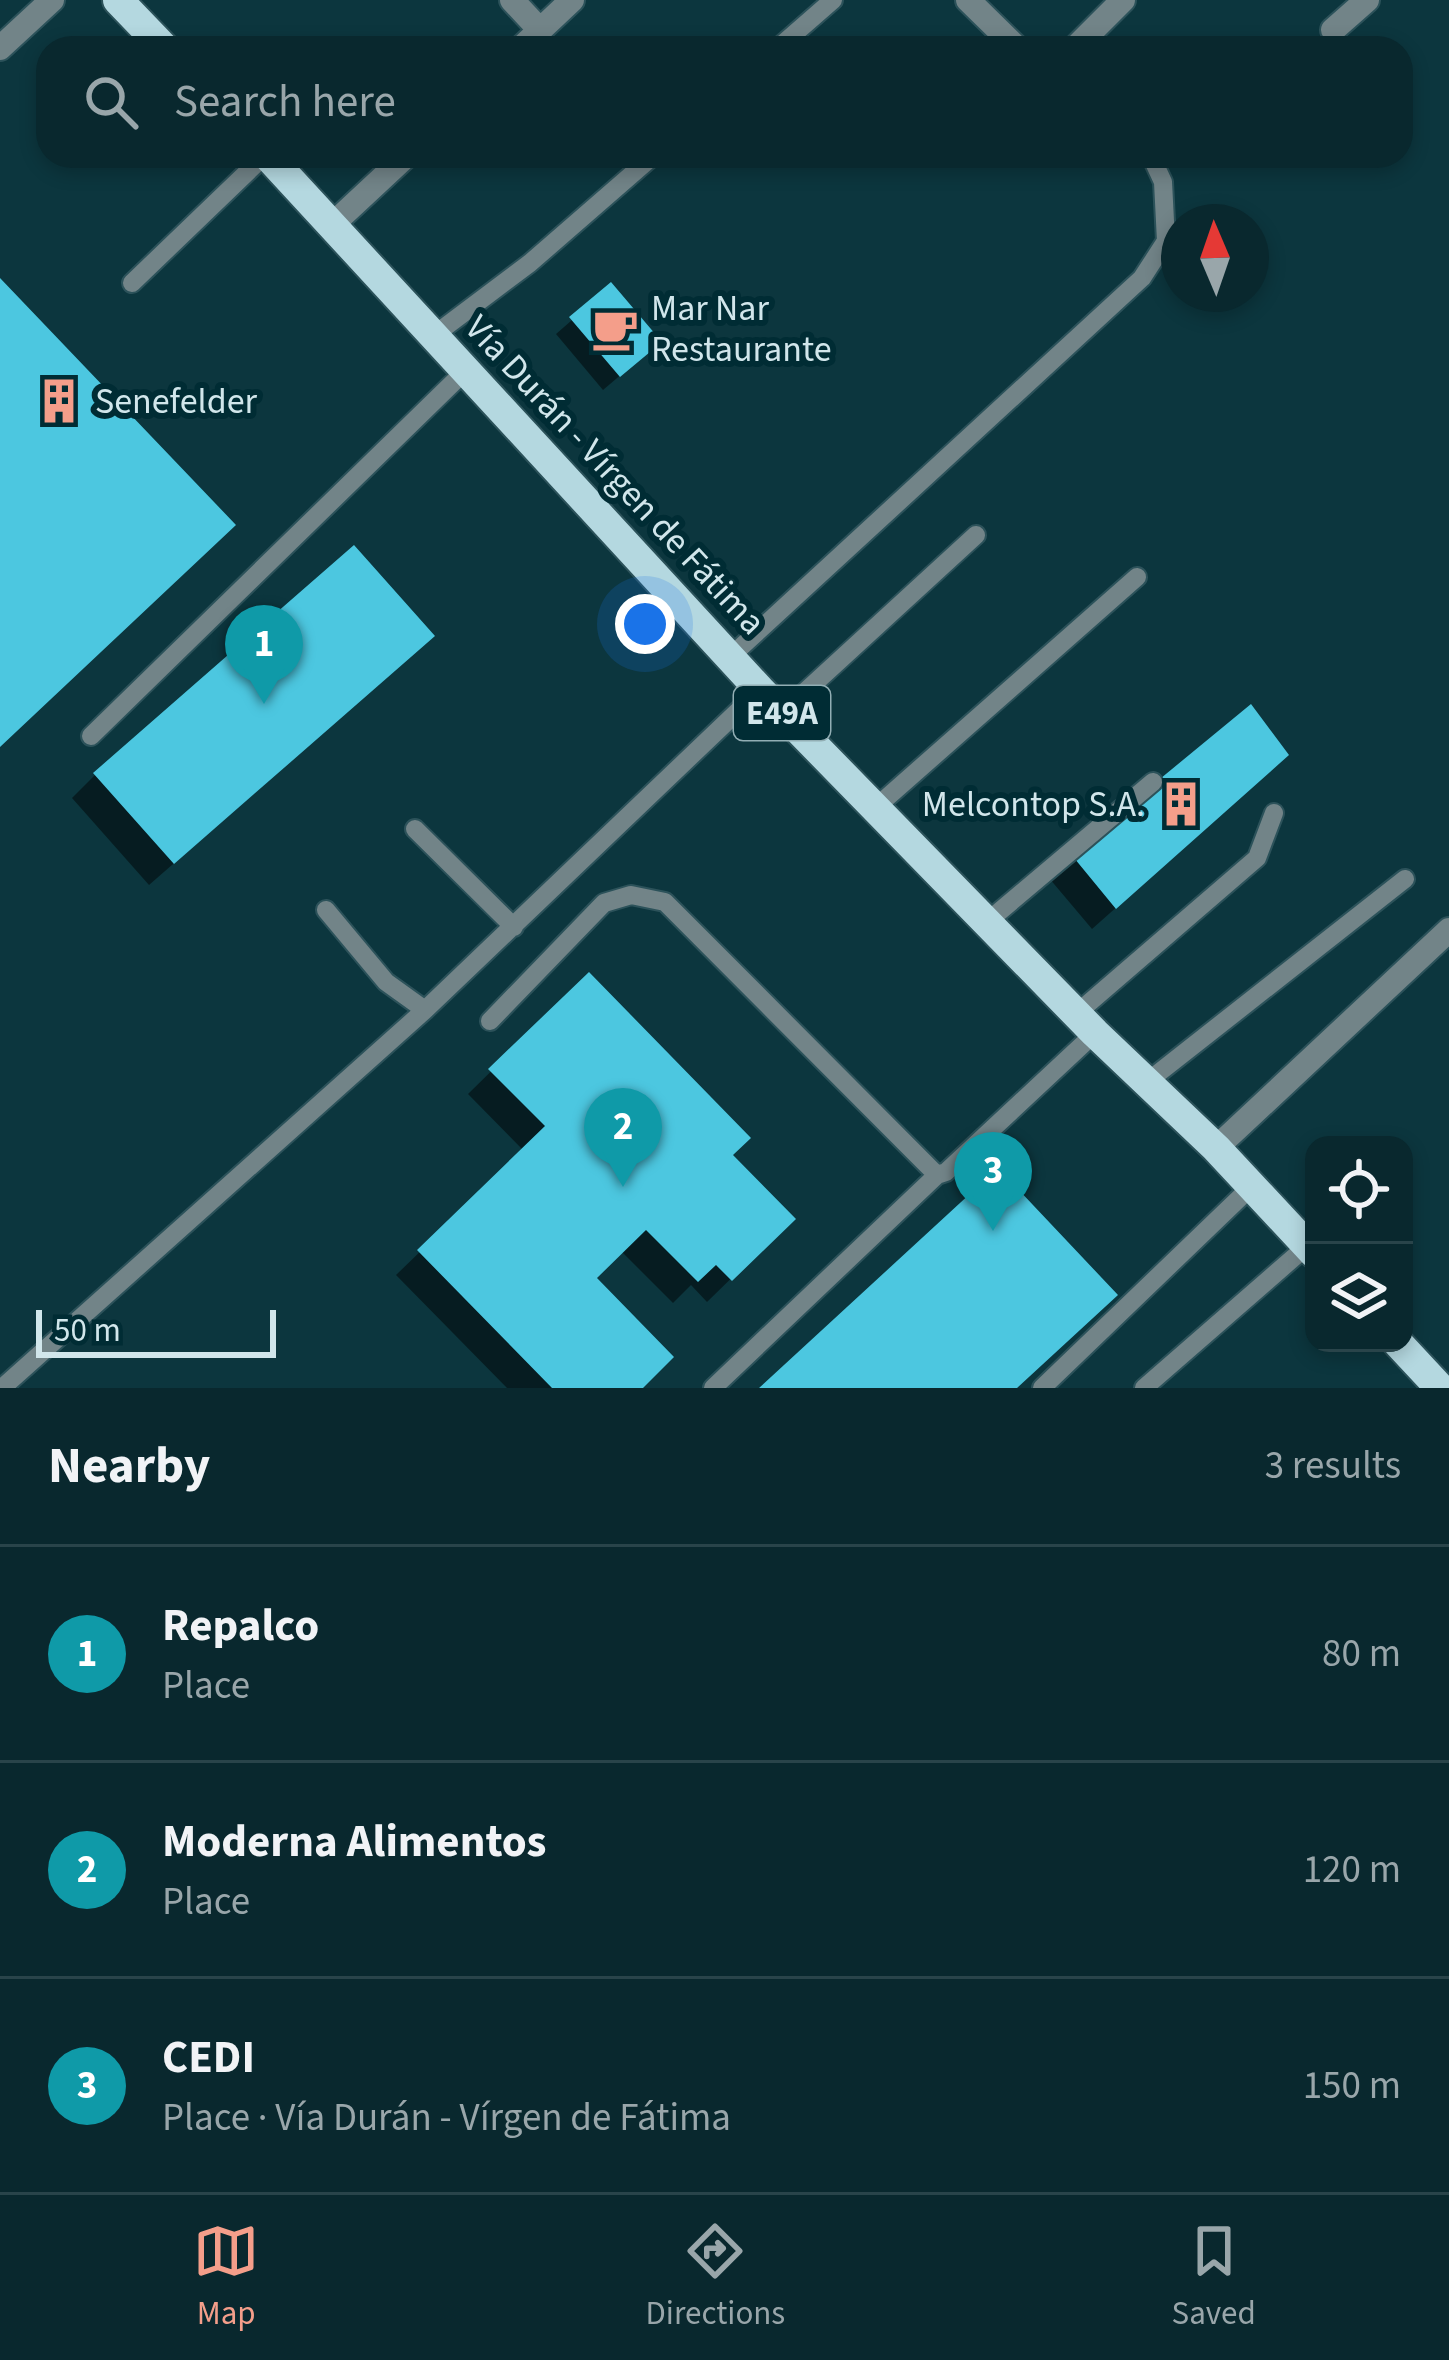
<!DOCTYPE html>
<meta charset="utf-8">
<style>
:root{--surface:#09282e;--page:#17343a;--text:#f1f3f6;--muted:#99a6aa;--line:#29444a;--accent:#f49e8a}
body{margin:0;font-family:"Source Sans 3",sans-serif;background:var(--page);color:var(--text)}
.controls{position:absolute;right:36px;bottom:36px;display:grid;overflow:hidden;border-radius:24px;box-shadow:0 6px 18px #0003}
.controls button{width:108px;height:108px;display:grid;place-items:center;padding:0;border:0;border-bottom:3px solid var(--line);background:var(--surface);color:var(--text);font:60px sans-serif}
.compass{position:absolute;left:1161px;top:204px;width:108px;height:108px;border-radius:50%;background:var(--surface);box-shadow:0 6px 18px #0003;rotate:358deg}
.scale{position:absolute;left:36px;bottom:30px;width:240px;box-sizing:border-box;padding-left:12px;border:6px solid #d1e6eb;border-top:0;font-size:33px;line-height:42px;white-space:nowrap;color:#d1e6eb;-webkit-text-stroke:9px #002c34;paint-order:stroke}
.you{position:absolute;left:645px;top:624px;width:42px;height:42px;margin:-30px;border:9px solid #fff;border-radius:50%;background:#1a73e8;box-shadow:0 0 0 18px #1a73e833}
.badge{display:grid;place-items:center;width:78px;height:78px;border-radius:50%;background:var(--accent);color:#fff;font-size:39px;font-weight:700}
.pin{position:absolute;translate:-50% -99px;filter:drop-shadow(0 3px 6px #0008)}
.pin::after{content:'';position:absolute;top:63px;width:42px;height:36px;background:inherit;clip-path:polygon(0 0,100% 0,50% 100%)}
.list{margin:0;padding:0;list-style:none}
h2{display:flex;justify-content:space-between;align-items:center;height:156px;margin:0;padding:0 48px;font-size:51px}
h2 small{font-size:39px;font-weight:400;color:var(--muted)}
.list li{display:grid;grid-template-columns:78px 1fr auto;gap:36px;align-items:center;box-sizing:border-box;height:216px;padding:0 48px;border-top:3px solid var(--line)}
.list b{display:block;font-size:45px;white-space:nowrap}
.list p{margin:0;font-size:39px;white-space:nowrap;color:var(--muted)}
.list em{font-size:39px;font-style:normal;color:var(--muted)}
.icon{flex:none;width:66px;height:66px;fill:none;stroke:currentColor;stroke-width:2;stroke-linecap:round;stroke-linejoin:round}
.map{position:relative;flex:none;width:1449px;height:1388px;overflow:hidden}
.search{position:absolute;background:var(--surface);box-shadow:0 6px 18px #0003;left:36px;right:36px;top:36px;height:132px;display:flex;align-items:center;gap:30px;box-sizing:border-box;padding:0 42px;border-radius:36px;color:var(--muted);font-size:45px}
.sheet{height:804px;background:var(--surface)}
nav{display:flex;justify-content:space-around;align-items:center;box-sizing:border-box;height:168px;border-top:3px solid var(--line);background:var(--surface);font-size:33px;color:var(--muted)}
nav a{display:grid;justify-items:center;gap:6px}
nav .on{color:var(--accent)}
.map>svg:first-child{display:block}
.shadow{fill:#0007}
.building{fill:#4cc7e0}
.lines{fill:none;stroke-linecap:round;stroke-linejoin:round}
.lane-casing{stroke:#2c525a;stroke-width:22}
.street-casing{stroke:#2c525a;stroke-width:28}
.primary-casing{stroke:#2c525a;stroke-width:34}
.lane{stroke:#728488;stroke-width:18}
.street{stroke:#728488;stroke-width:24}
.primary{stroke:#b4d8e0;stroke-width:30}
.labels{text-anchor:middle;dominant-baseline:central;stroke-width:12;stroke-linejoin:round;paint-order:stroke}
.shield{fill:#002c34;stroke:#92aeb4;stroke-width:3}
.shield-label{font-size:33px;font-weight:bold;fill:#d1e6eb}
.poi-label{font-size:36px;fill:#d1e6eb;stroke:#002c34;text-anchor:start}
.street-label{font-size:36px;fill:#d1e6eb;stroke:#002c34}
</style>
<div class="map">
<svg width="1449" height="1388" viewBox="0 0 1449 1388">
<rect width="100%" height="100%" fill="#0c363e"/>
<!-- shadow -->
<path class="shadow" d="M611,286L643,356L603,390L556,334Z
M408,659L149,885L72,798L95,775Z
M1262,778L1092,929L1049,878L1072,856Z
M588,976L729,1155L792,1219L707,1302L691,1285L673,1303L621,1251L593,1278L639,1388H507L396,1275L524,1151L468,1094Z"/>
<!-- building -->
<path class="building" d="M0,278L236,525L0,747Z
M611,282L662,342L620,377L569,317Z
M354,545L435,636L174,864L93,773Z
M1251,704L1289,755L1116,909L1070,853Z
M589,972L751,1138L733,1155L796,1219L732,1281L716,1265L698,1282L646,1230L597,1278L674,1357L643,1388H552L417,1250L545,1126L488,1069Z
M998,1168L1118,1295L1017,1388H759Z"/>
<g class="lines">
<!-- lane casing -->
<g class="lane-casing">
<path id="lane" d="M778,48L833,0
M132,283L264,156
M433,336L530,263L653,156
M729,658L1142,278L1166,241L1163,182L1151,156
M782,713L976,535
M91,736L464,372
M875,808L1137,577
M415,829L514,927
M326,910L386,982L425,1010
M987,922L1153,782
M1076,1014L1257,858L1274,813
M490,1021L604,903L631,895L665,902L937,1175
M1147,1082L1405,879
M2,1388L425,1010L760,690
M713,1388L937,1175L946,1172L1095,1033
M1042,1388L1252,1186
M1144,1388L1307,1246"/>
</g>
<!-- street casing -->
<g class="street-casing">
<path id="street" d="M512,0L540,30
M968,0L1017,48
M1333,30L1367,0
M0,48L52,0
M521,48L572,0
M1075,48L1123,0
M333,224L406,156
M1216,1148L1449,930"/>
</g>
<!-- primary casing -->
<g class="primary-casing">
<path id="primary" d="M118,0L164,48
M268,156L760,690L1095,1033L1216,1148L1314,1253
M1398,1343L1440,1388"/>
</g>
<!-- lane -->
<use href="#lane" class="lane"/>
<!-- street -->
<use href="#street" class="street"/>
<!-- primary -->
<use href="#primary" class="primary"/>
</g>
<!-- icons -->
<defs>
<g id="cafe-bare" transform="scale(3.6)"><path d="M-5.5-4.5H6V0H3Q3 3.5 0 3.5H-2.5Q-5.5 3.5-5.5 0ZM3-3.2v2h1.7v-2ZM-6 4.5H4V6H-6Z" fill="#f49e8a" stroke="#002c34" stroke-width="2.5" paint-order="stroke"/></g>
<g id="building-bare" transform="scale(3.6)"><path d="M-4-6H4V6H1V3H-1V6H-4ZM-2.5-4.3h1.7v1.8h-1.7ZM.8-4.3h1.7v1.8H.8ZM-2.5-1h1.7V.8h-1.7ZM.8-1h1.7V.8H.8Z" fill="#f49e8a" stroke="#002c34" stroke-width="2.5" paint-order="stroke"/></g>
</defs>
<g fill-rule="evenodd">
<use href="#cafe-bare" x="615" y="329"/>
<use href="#building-bare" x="59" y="401"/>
<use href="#building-bare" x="1181" y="804"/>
</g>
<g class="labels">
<!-- shield labels -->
<rect class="shield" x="734" y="686" width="96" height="54" rx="9"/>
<g class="shield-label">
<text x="782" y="713">E49A</text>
</g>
<!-- poi labels -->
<g class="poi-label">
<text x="651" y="308">Mar Nar<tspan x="651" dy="41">Restaurante</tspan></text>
<text x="95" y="401">Senefelder</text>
<text x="1145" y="804" text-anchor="end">Melcontop S.A.</text>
</g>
<!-- street labels -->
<g class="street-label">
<text transform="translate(615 475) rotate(47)">Vía Durán - Vírgen de Fátima</text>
</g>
</g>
</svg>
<div class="controls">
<button><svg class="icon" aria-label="locate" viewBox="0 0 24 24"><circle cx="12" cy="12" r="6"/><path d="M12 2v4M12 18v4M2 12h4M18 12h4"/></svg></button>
<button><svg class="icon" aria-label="layers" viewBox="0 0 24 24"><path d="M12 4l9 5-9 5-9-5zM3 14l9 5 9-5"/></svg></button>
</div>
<svg class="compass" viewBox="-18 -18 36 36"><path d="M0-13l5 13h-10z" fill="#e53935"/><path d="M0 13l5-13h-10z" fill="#99a6aa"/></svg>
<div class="scale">50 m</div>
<div class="you"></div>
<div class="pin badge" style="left:264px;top:704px;background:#0f9aa8">1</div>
<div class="pin badge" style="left:623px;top:1187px;background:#0f9aa8">2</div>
<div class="pin badge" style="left:993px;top:1231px;background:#0f9aa8">3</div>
<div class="search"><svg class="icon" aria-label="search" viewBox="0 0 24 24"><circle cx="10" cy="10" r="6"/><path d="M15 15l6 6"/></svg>Search here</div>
</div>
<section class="sheet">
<h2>Nearby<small>3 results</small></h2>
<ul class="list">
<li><span class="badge" style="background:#0f9aa8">1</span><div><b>Repalco</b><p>Place</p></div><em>80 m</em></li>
<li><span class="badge" style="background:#0f9aa8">2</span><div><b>Moderna Alimentos</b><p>Place</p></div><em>120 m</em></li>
<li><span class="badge" style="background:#0f9aa8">3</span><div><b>CEDI</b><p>Place · Vía Durán - Vírgen de Fátima</p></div><em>150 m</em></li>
</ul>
</section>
<nav>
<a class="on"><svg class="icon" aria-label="map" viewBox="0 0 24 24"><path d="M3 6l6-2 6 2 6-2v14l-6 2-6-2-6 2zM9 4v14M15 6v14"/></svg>Map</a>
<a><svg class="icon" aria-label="directions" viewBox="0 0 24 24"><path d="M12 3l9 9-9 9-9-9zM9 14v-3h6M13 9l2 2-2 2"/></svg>Directions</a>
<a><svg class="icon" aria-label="saved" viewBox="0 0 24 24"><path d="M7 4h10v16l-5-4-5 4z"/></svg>Saved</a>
</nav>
